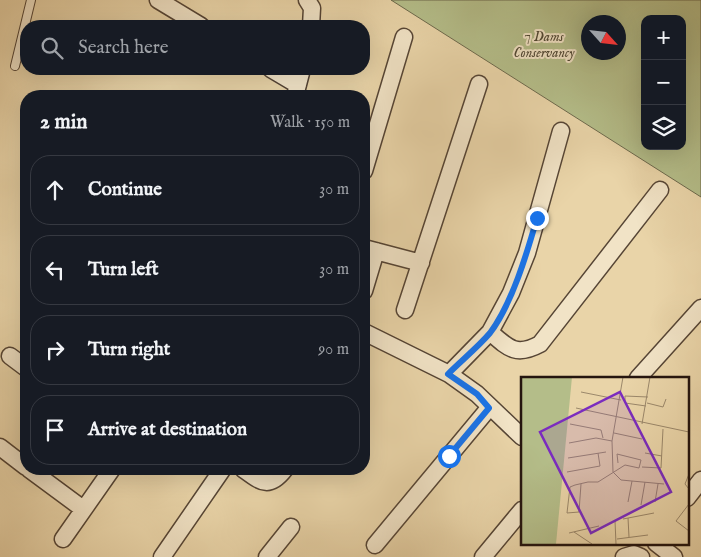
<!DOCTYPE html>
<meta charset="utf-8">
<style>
:root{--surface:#171b24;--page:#242831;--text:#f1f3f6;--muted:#9ea1a6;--line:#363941}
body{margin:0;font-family:"IM FELL English",serif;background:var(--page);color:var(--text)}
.controls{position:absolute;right:15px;top:15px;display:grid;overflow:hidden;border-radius:10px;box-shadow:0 5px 20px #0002}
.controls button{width:45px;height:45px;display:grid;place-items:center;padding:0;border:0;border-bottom:1px solid var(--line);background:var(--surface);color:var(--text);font:25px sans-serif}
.compass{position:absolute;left:581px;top:15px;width:45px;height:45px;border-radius:50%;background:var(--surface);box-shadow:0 5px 20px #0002;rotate:117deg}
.stop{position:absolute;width:15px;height:15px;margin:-11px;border:4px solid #1a73e8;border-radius:50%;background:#fff}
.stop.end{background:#1a73e8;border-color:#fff;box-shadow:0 1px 5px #0008}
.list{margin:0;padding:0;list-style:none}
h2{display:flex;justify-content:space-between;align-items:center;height:65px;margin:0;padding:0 20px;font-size:21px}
h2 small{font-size:16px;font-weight:400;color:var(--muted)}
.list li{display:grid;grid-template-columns:32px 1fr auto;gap:15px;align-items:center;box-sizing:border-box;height:70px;margin:0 10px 10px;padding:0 10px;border:1px solid var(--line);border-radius:20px}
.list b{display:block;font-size:19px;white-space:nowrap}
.list em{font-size:16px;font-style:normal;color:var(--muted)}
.icon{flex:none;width:28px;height:28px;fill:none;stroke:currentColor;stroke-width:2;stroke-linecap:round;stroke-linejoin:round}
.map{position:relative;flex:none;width:701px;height:557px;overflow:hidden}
.search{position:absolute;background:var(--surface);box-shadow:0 5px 20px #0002;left:20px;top:20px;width:350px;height:55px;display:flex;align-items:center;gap:12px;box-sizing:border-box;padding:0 18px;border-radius:20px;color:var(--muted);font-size:19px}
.panel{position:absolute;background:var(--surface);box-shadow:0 5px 20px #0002;left:20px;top:90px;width:350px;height:385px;border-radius:20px}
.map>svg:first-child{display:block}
.green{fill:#b4bd89;stroke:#6c694c;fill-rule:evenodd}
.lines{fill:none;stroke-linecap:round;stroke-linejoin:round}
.lane-casing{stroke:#564535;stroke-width:10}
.street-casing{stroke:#564535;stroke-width:19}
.lane{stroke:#f1e3c6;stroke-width:8}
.street{stroke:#f1e3c6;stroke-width:16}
.route{stroke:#1a73e8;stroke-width:6}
.labels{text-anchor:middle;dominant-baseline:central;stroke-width:4;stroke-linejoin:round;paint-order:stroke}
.park-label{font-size:14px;font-style:italic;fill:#504734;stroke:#f1e3c6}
.inset-road{fill:none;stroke:#9b886b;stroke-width:1}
.view{fill:#7b2cbf;fill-opacity:0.15;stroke:#7b2cbf;stroke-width:2.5}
.inset-edge{fill:none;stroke:#25150f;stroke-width:2.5}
</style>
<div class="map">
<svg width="701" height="557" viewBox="0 0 701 557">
<rect width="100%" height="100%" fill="#e9d4a8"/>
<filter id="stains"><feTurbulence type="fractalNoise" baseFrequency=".004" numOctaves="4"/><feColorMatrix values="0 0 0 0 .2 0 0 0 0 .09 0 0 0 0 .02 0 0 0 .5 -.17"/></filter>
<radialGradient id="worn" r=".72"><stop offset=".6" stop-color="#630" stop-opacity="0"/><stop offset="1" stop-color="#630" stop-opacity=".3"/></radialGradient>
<!-- green -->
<path class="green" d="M391,0H701V197ZM645,19H682V146H645ZM588,22H618V52H588Z"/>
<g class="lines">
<!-- lane casing -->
<g class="lane-casing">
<path id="lane" d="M15,66L31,0"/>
</g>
<!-- street casing -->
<g class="street-casing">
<path id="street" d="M158,0L201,26
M307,0L312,8L311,26
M271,69L298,85
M295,96L302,69
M364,171L404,37
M364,248L421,263
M364,291L376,251
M405,310L479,84
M364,332L449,374L477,394L522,437
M490,332C508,348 516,357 540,344L660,190
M10,356L26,368
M449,374L490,332L511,293L527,253L561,131
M638,378L701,308
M0,447L26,467
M29,469L83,509
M243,469C261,482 269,490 285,469
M687,498L701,480
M63,539L112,469
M656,543L674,557
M375,545L489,408
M162,557L222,470
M267,557L291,527
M483,557L522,510
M624,557L634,554L641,557"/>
</g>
<!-- lane -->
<use href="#lane" class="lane"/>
<!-- street -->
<use href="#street" class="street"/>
</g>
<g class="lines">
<!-- route -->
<path class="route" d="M449,456L489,408L477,394L448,374C462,360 478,347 490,333C512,304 527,253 537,218"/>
</g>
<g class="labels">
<!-- park labels -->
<g class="park-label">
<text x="544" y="37">7 Dams<tspan x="544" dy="16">Conservancy</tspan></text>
</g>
</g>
<!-- overview -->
<g transform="translate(521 377)">
<rect width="168" height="168" fill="#e9d4a8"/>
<path d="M0,0H51L35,167H0Z" fill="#b4bd89"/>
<path class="inset-road" d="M102,0L91,64L92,95L100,103L143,107M60,15L100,23M126,26L142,30L145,22M125,29L104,26V19L127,20M55,31L168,55M49,47L80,53L82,61M121,47L129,0M93,56L121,62M48,66L75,61L91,64M124,76L141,79M47,81L85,75M121,90L140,91L142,52M46,95L79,89L77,76M168,97L164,107L168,112M60,107L58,135L46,136L49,110L54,108L67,105H77L104,88L118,91L120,83L96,77L97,86M107,125L111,104M134,125L137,107M168,127L155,144L168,154M120,128L124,105M107,141L108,160M102,142L133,136M94,144L95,167M53,155L71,167M48,156L78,149M96,162L127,158"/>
<path class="view" d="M99,15L150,115L70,156L19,55Z"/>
<rect width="168" height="168" class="inset-edge"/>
</g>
<rect width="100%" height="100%" filter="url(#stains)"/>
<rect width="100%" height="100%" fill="url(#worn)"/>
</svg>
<div class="controls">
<button>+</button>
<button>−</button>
<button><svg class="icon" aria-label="layers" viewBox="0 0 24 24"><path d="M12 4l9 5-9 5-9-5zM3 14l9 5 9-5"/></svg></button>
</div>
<svg class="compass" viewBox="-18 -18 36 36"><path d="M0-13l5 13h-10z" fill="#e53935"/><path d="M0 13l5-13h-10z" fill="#9ea1a6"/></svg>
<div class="stop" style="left:449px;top:456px"></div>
<div class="stop end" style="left:537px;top:218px"></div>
<div class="search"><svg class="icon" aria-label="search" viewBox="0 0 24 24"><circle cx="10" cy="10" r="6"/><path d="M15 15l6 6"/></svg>Search here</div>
<section class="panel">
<h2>2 min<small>Walk · 150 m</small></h2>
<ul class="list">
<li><svg class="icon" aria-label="ahead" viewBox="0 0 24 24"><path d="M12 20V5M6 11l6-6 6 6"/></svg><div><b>Continue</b></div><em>30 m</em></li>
<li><svg class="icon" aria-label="left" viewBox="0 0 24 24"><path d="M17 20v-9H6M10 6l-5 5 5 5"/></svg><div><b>Turn left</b></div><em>30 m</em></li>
<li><svg class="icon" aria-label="right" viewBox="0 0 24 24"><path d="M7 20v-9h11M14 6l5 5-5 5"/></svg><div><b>Turn right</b></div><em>90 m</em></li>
<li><svg class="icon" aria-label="arrive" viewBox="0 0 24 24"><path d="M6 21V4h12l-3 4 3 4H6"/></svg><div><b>Arrive at destination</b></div></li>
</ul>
</section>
</div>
